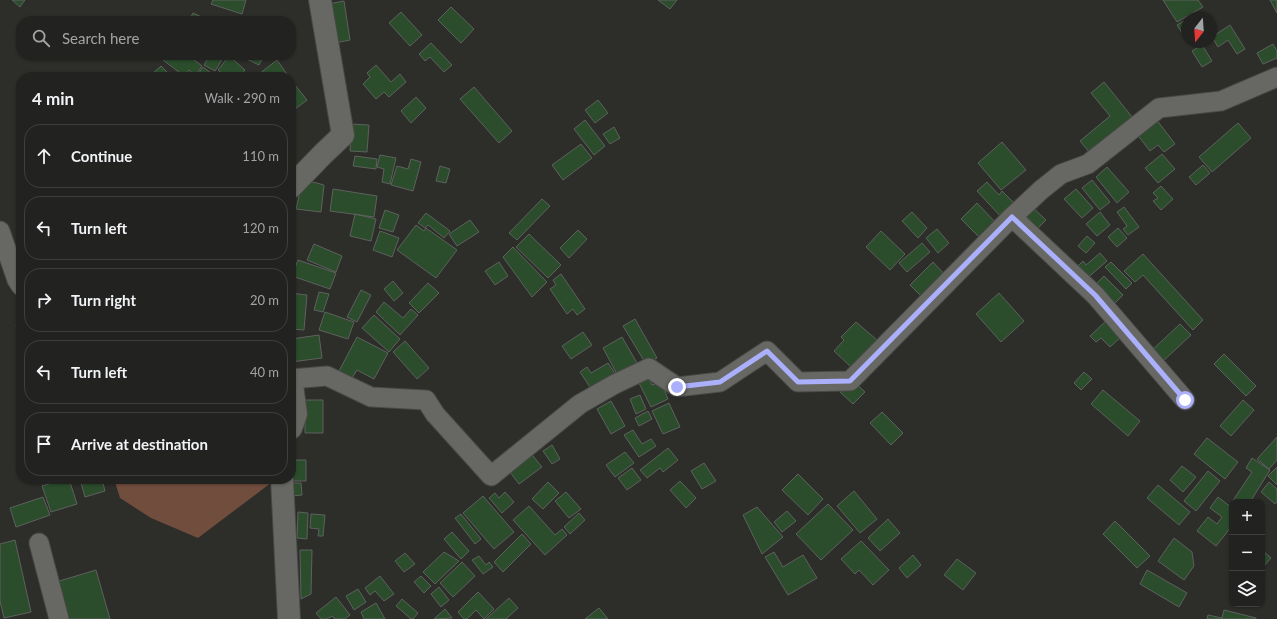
<!DOCTYPE html>
<meta charset="utf-8">
<style>
:root{--surface:#222220;--page:#2e2f2d;--text:#f1f3f6;--muted:#a2a4a5;--line:#3f3f3e}
body{margin:0;font-family:Lato,sans-serif;background:var(--page);color:var(--text)}
.controls{position:absolute;right:12px;bottom:12px;display:grid;overflow:hidden;border-radius:8px;box-shadow:0 1px 3px #0004}
.controls button{width:36px;height:36px;display:grid;place-items:center;padding:0;border:0;border-bottom:1px solid var(--line);background:var(--surface);color:var(--text);font:20px sans-serif}
.compass{position:absolute;left:1181px;top:12px;width:36px;height:36px;border-radius:50%;background:var(--surface);box-shadow:0 1px 3px #0004;rotate:197deg}
.stop{position:absolute;width:12px;height:12px;margin:-9px;border:3px solid #aab0fb;border-radius:50%;background:#fff}
.stop.end{background:#aab0fb;border-color:#fff;box-shadow:0 1px 4px #0008}
.list{margin:0;padding:0;list-style:none}
h2{display:flex;justify-content:space-between;align-items:center;height:52px;margin:0;padding:0 16px;font-size:17px}
h2 small{font-size:13px;font-weight:400;color:var(--muted)}
.list li{display:grid;grid-template-columns:26px 1fr auto;gap:12px;align-items:center;box-sizing:border-box;height:64px;margin:0 8px 8px;padding:0 8px;border:1px solid var(--line);border-radius:16px}
.list b{display:block;font-size:15px;white-space:nowrap}
.list em{font-size:13px;font-style:normal;color:var(--muted)}
.icon{flex:none;width:22px;height:22px;fill:none;stroke:currentColor;stroke-width:2;stroke-linecap:round;stroke-linejoin:round}
.map{position:relative;flex:none;width:1277px;height:619px;overflow:hidden}
.search{position:absolute;background:var(--surface);box-shadow:0 1px 3px #0004;left:16px;top:16px;width:280px;height:44px;display:flex;align-items:center;gap:10px;box-sizing:border-box;padding:0 14px;border-radius:16px;color:var(--muted);font-size:15px}
.panel{position:absolute;background:var(--surface);box-shadow:0 1px 3px #0004;left:16px;top:72px;width:280px;height:412px;border-radius:16px}
.map>svg:first-child{display:block}
.green{fill:#714d3e}
.building{fill:#2b4d2c;stroke:#5e615e}
.lines{fill:none;stroke-linecap:round;stroke-linejoin:round}
.minor-casing{stroke:#484846;stroke-width:21}
.tertiary-casing{stroke:#484846;stroke-width:24}
.minor{stroke:#676864;stroke-width:19}
.tertiary{stroke:#676864;stroke-width:22}
.route{stroke:#aab0fb;stroke-width:5}
</style>
<div class="map">
<svg width="1277" height="619" viewBox="0 0 1277 619">
<rect width="100%" height="100%" fill="#2d2d2a"/>
<!-- green -->
<path class="green" d="M114,479H276L198,538L151,518L120,498Z"/>
<!-- building -->
<path class="building" d="M12,0H25L20,7Z
M213,0H246L242,14L211,4Z
M658,0H677L670,9Z
M1163,0H1198L1203,7L1177,22Z
M1270,0H1277V13Z
M344,1L350,40L330,44L323,5Z
M451,7L474,29L461,43L438,20Z
M401,12L422,35L410,46L389,23Z
M193,13L210,21H189Z
M1187,19V30L1182,33L1177,25Z
M1230,25L1245,49L1237,54L1228,40L1218,47L1212,37Z
M431,43L452,65L444,72L430,57L425,61L419,54Z
M1273,44L1277,51V58L1263,64L1257,53Z
M1202,45L1212,61L1202,67L1192,51Z
M167,55H188L202,66L195,76L189,70L184,76L163,60Z
M210,55H218L223,58L215,71L204,65Z
M238,55H264L259,65Z
M229,56L245,70L239,77H226L218,70Z
M277,60L289,77H261L259,74Z
M376,65L391,82L400,74L406,82L389,97L384,92L376,99L363,84L370,77L367,73Z
M161,66L172,77H154L151,75Z
M203,67L215,76V77H196Z
M291,80L307,100L291,112Z
M1104,82L1133,118L1090,153L1080,141L1110,116L1091,93Z
M474,87L512,131L499,143L460,99Z
M416,97L426,108L411,123L401,111Z
M598,100L608,113L595,123L585,110Z
M1156,119L1175,144L1164,152L1158,145L1150,151L1136,133Z
M585,120L605,146L594,155L574,129Z
M1238,123L1251,138L1212,172L1199,157Z
M352,124L369,125L367,152L350,151Z
M614,127L620,138L610,144L603,134Z
M1002,142L1026,170L1001,190L978,163Z
M581,144L592,158L563,180L552,165Z
M1162,154L1175,169L1158,183L1145,168Z
M380,155L396,158L390,184L382,182L384,169L377,167Z
M355,156L377,159L376,169L353,166Z
M411,159L421,162L413,191L391,185L397,166L408,169Z
M1203,165L1210,173L1196,185L1189,177Z
M440,166L450,169L446,183L436,181Z
M1107,167L1129,192L1117,203L1096,177Z
M1092,180L1110,202L1100,210L1082,188Z
M309,181L324,185L321,212L296,209L300,192Z
M987,182L999,195L1002,191L1016,205L1002,218L977,191Z
M1161,186L1173,199L1161,210L1153,201L1158,198L1153,193Z
M333,189L377,196L374,217L330,211Z
M1076,189L1093,208L1082,218L1064,199Z
M542,199L550,206L517,240L509,233Z
M977,203L996,223L980,238L961,219Z
M1030,205L1046,220L1036,230L1021,215Z
M1124,207L1139,227L1128,235L1123,229L1127,226L1117,212Z
M385,210L399,215L393,232L379,228Z
M912,212L927,228L918,238L902,221Z
M1100,212L1110,225L1097,236L1086,224Z
M426,213L450,231L444,238L428,225L425,228L418,223Z
M355,214L376,219L371,241L350,236Z
M470,220L479,232L457,246L449,234Z
M416,225L424,231L426,228L457,250L436,278L397,250Z
M1118,228L1127,238L1117,247L1108,237Z
M937,229L949,243L938,253L926,238Z
M578,230L587,239L569,258L560,248Z
M380,231L399,238L392,257L373,250Z
M881,231L905,254L890,270L866,247Z
M529,234L561,265L548,278L516,247Z
M1087,236L1095,243L1086,253L1078,246Z
M922,243L930,252L907,272L899,263Z
M314,244L342,256L336,272L307,260Z
M513,247L547,282L532,297L503,257Z
M1100,253L1107,261L1085,280L1075,269L1083,261L1086,265Z
M1143,254L1203,320L1193,330L1143,275L1135,282L1124,271Z
M298,260L336,273L330,289L292,276Z
M499,262L508,276L495,285L485,271Z
M933,262L944,274L921,296L910,285Z
M1111,262L1132,283L1126,289L1105,267Z
M561,274L585,309L577,315L573,309L567,314L550,289L556,285L553,280Z
M1104,276L1123,295L1111,307L1092,288Z
M393,281L403,293L394,301L384,289Z
M428,283L439,293L419,313L409,303Z
M361,290L371,295L357,322L347,317Z
M319,292L329,294L323,312L314,310Z
M291,293L307,295L304,330L291,329Z
M999,293L1024,321L1001,342L976,314Z
M384,302L403,318L411,309L418,315L400,335L376,312Z
M325,312L354,322L348,339L319,330Z
M374,315L400,339L389,352L362,328Z
M635,319L657,358L646,364L623,326Z
M1107,320L1122,336L1110,347L1101,338L1096,342L1090,336Z
M856,322L877,340L851,367L834,351L844,340L841,337Z
M21,324V339L20,340L16,325Z
M1180,324L1191,335L1161,363L1150,352Z
M583,332L592,345L571,359L562,346Z
M319,335L322,358L291,362V339Z
M357,337L388,353L374,379L357,370L352,378L339,371Z
M622,337L637,363L617,374L603,348Z
M405,341L429,368L417,379L393,352Z
M1224,354L1256,386L1246,396L1214,364Z
M608,363L616,375L592,390L580,372L587,367L591,373Z
M1084,372L1092,379L1081,390L1074,383Z
M648,376L652,385L661,382L668,399L651,407L638,381Z
M852,380L865,392L853,404L840,392Z
M1103,390L1140,421L1128,436L1091,404Z
M640,395L646,409L636,414L630,399Z
M305,400H323V433H305Z
M1243,400L1254,410L1231,436L1220,426Z
M611,401L625,426L611,434L597,409Z
M669,403L680,427L663,434L652,411Z
M648,411L652,419L639,426L635,418Z
M882,412L903,433L891,445L870,423Z
M633,430L642,444L651,439L656,446L639,457L624,435Z
M1277,437V460L1269,469L1257,459Z
M1207,438L1238,462L1225,479L1194,454Z
M552,445L560,459L552,464L543,451Z
M668,448L678,460L663,472L660,468L647,478L640,470Z
M529,451L542,467L519,484L506,467Z
M625,452L634,463L615,477L606,465Z
M1252,458L1270,470L1250,502H1232L1252,472L1246,468Z
M291,460H306V481H290Z
M704,463L716,481L702,489L691,471Z
M1182,466L1196,477L1183,492L1170,480Z
M1277,467V485L1268,476Z
M632,468L641,480L627,490L618,478Z
M1208,471L1220,481L1196,511L1184,501Z
M798,474L823,499L808,515L782,490Z
M64,479H69L77,504L51,512L42,486Z
M80,479H102L105,491L85,497Z
M680,481L696,498L686,508L670,490Z
M548,482L559,493L543,509L532,499Z
M1269,482L1277,489V502L1275,504L1261,492Z
M290,483H301L302,495L291,496Z
M1158,485L1190,512L1179,525L1147,498Z
M854,491L877,519L860,533L837,506Z
M505,492L514,502L502,513L489,498L495,493L499,498Z
M566,492L581,509L569,518L555,501Z
M483,496L514,532L494,549L463,513Z
M43,497L50,515L16,527L10,508Z
M1218,497L1232,508V526L1216,546L1197,531L1208,517L1217,524L1222,517L1210,508Z
M828,504L853,530L821,560L796,534Z
M529,506L555,535L562,529L567,535L545,555L513,520Z
M757,507L783,537L762,554L743,515Z
M787,511L796,521L782,532L774,522Z
M298,512L308,513L307,539L297,538Z
M579,513L585,520L570,534L564,527Z
M311,514L325,515L323,536H318L319,529L310,528Z
M461,514L481,539L475,544L455,518Z
M888,519L900,533L880,551L868,538Z
M1115,521L1150,556L1137,568L1103,534Z
M452,532L469,551L461,559L444,539Z
M522,534L531,544L503,572L494,562Z
M1174,538L1192,552L1194,566L1184,580L1158,561Z
M15,540L31,612L4,618L0,601V544Z
M861,541L889,570L873,585L859,570L855,574L841,559Z
M300,550H312L311,594L301,599Z
M1262,550L1271,558L1262,568Z
M444,552L459,561L435,584L423,572Z
M774,552L783,567L803,555L817,578L788,595L765,557Z
M405,553L415,564L404,572L395,561Z
M913,555L921,565L907,578L899,568Z
M479,556L486,565L489,562L493,567L483,574L472,560Z
M957,559L976,573L963,590L944,575Z
M462,562L475,576L453,597L440,583Z
M96,570L110,619H66L56,582Z
M1147,570L1187,593L1179,607L1140,584Z
M380,576L394,594L384,601L375,591L370,595L365,588Z
M421,576L431,586L424,593L414,582Z
M439,587L449,600L441,607L431,594Z
M358,589L366,602L354,610L346,596Z
M478,592L494,609L484,619L476,610L467,619H464L458,612Z
M336,597L350,615L345,619H335L332,616L327,619H321L316,613Z
M509,598L518,608L506,619H486Z
M402,599L418,613L413,619H411L396,606Z
M376,603L385,619H364L361,612Z
M599,608L608,619H585Z
M445,609L452,618L434,619Z
M1224,610L1256,618V619H1207L1208,615L1222,618Z"/>
<g class="lines">
<!-- minor casing -->
<g class="minor-casing">
<path id="minor" d="M1012,217L1095,295L1185,400
M0,231L17,280L21,286
M291,379L327,376L371,397L426,400L435,414L491,476L580,404L615,384L649,368L677,387L720,382L767,351L798,382L850,381L1012,217L1041,190L1061,174L1088,164L1159,108L1221,101L1277,77
M39,543L59,619"/>
</g>
<!-- tertiary casing -->
<g class="tertiary-casing">
<path id="tertiary" d="M291,187L323,154L343,135L320,0
M291,378L296,414L291,428
M282,479L289,619"/>
</g>
<!-- minor -->
<use href="#minor" class="minor"/>
<!-- tertiary -->
<use href="#tertiary" class="tertiary"/>
</g>
<g class="lines">
<!-- route -->
<path class="route" d="M677,387L720,382L767,351L798,382L850,381L1012,217L1095,295L1185,400"/>
</g>
</svg>
<div class="controls">
<button>+</button>
<button>−</button>
<button><svg class="icon" aria-label="layers" viewBox="0 0 24 24"><path d="M12 4l9 5-9 5-9-5zM3 14l9 5 9-5"/></svg></button>
</div>
<svg class="compass" viewBox="-18 -18 36 36"><path d="M0-13l5 13h-10z" fill="#e53935"/><path d="M0 13l5-13h-10z" fill="#a2a4a5"/></svg>
<div class="stop" style="left:1185px;top:400px"></div>
<div class="stop end" style="left:677px;top:387px"></div>
<div class="search"><svg class="icon" aria-label="search" viewBox="0 0 24 24"><circle cx="10" cy="10" r="6"/><path d="M15 15l6 6"/></svg>Search here</div>
<section class="panel">
<h2>4 min<small>Walk · 290 m</small></h2>
<ul class="list">
<li><svg class="icon" aria-label="ahead" viewBox="0 0 24 24"><path d="M12 20V5M6 11l6-6 6 6"/></svg><div><b>Continue</b></div><em>110 m</em></li>
<li><svg class="icon" aria-label="left" viewBox="0 0 24 24"><path d="M17 20v-9H6M10 6l-5 5 5 5"/></svg><div><b>Turn left</b></div><em>120 m</em></li>
<li><svg class="icon" aria-label="right" viewBox="0 0 24 24"><path d="M7 20v-9h11M14 6l5 5-5 5"/></svg><div><b>Turn right</b></div><em>20 m</em></li>
<li><svg class="icon" aria-label="left" viewBox="0 0 24 24"><path d="M17 20v-9H6M10 6l-5 5 5 5"/></svg><div><b>Turn left</b></div><em>40 m</em></li>
<li><svg class="icon" aria-label="arrive" viewBox="0 0 24 24"><path d="M6 21V4h12l-3 4 3 4H6"/></svg><div><b>Arrive at destination</b></div></li>
</ul>
</section>
</div>
